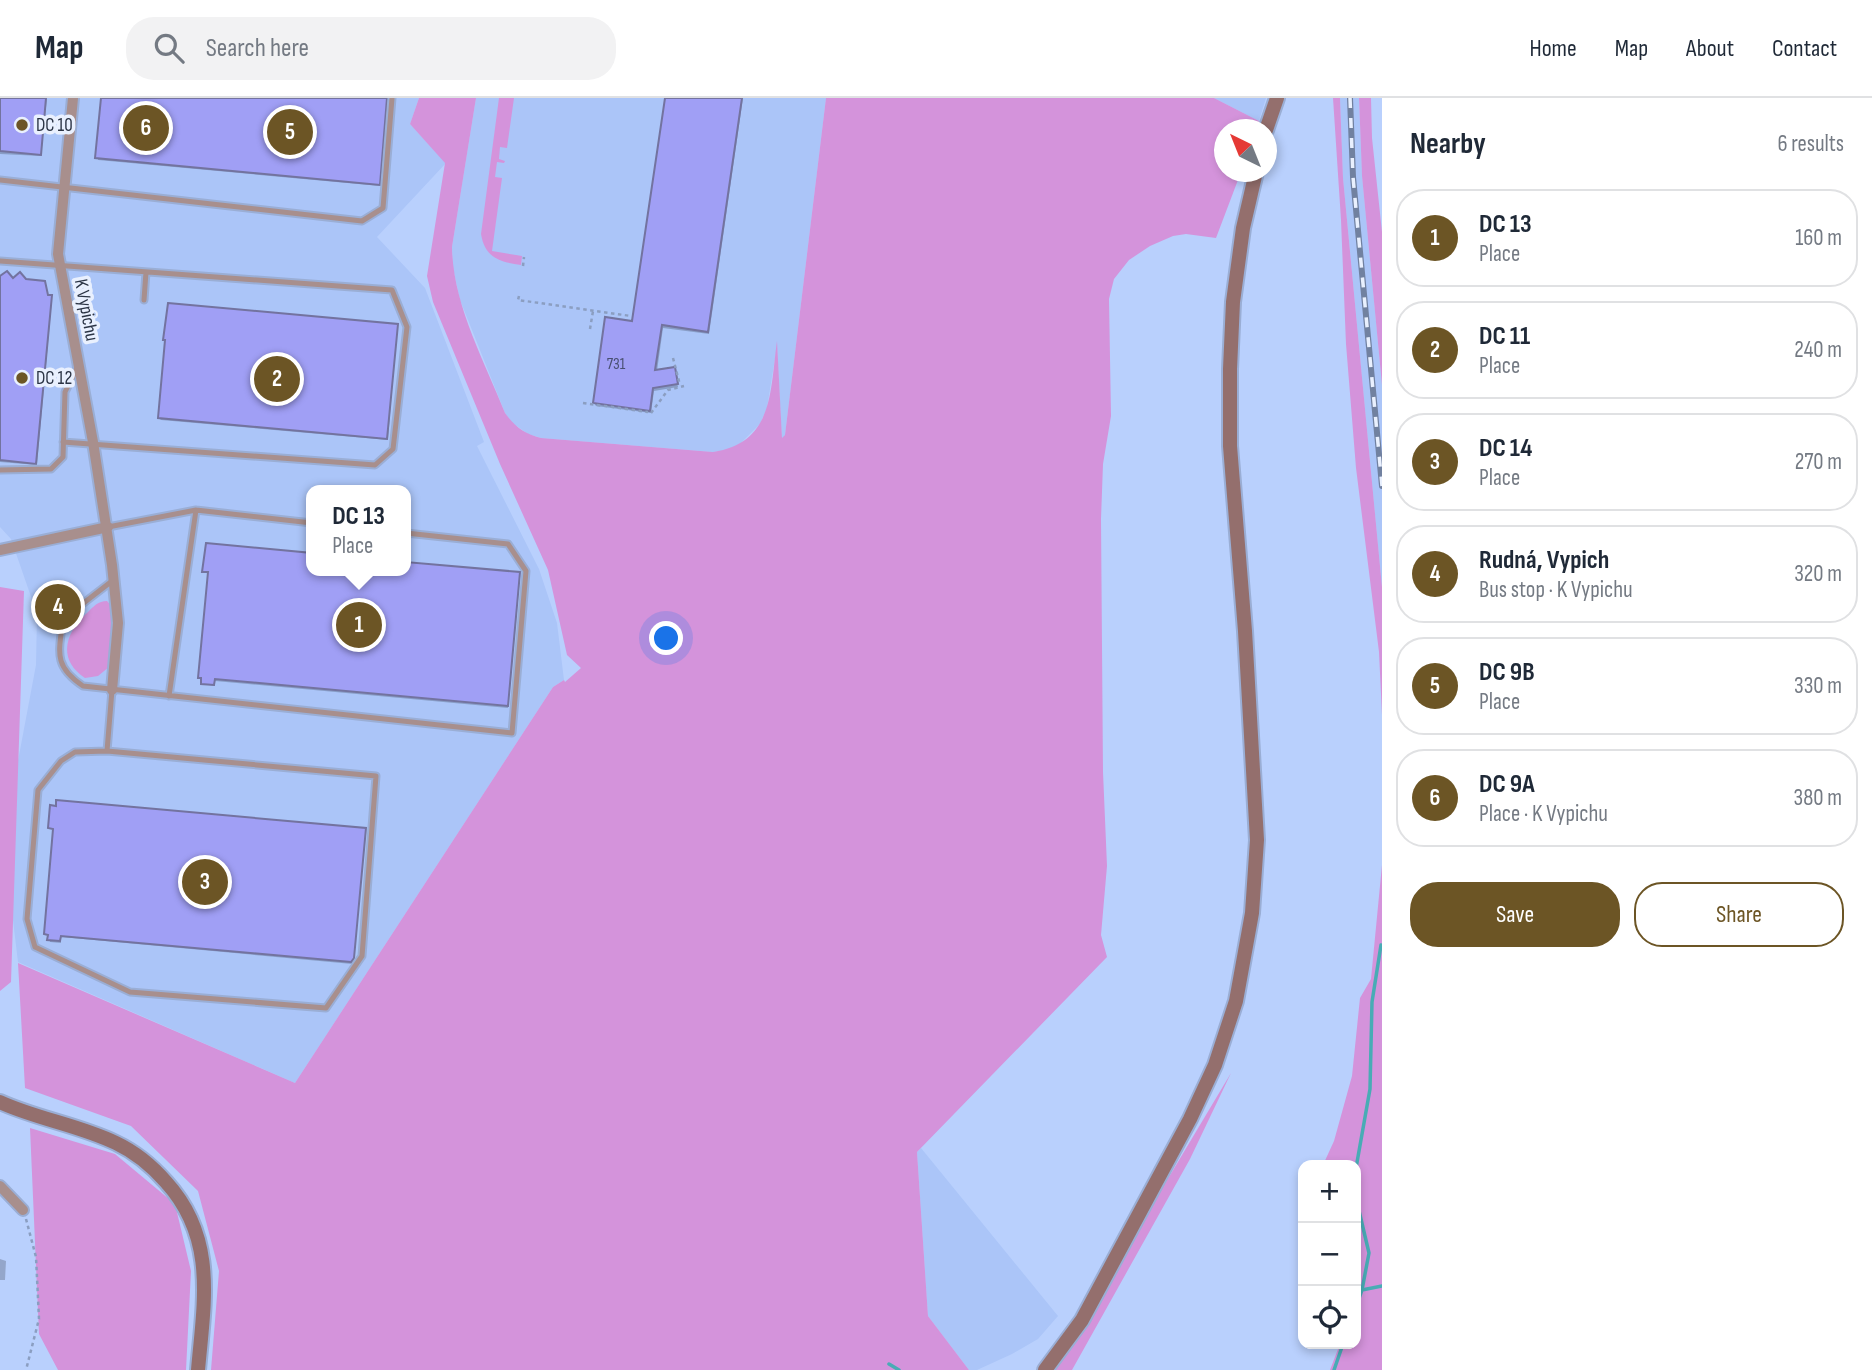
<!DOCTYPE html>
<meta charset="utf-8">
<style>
:root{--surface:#fff;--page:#f2f2f3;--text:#1f2937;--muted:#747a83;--line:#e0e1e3;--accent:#6c5525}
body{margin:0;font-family:"Sofia Sans Condensed",sans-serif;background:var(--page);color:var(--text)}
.controls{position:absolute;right:21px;bottom:21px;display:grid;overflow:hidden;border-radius:14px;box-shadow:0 4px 10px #0003}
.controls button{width:63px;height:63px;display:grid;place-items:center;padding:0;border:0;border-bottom:2px solid var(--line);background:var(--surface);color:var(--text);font:35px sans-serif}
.compass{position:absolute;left:1214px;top:21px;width:63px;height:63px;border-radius:50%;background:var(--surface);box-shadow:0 4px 10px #0003;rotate:317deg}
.you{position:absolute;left:667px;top:541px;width:24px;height:24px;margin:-18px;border:5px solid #fff;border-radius:50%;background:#1a73e8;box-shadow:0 0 0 10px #1a73e833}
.badge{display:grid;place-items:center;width:46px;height:46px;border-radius:50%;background:var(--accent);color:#fff;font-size:23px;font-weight:700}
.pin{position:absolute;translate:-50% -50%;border:4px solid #fff;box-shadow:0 2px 7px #0006}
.popup{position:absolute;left:306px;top:387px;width:105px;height:91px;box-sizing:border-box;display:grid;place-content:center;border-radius:14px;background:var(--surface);filter:drop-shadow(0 2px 5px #0005);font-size:23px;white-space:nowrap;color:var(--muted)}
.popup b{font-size:26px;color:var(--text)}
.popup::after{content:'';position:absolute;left:50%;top:100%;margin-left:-14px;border:14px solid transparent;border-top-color:var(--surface)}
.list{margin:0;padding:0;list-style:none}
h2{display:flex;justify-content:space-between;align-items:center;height:91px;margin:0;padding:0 28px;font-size:30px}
h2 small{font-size:23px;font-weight:400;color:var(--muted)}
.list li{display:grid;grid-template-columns:46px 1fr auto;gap:21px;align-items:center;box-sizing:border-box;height:98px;margin:0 14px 14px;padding:0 14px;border:2px solid var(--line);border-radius:28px}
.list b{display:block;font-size:26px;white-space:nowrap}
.list p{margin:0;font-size:23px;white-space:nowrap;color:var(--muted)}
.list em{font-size:23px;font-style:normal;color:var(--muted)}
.actions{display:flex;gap:14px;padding:21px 28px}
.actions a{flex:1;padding:16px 0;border:2px solid var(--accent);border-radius:28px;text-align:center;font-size:24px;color:var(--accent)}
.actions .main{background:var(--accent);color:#fff}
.icon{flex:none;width:38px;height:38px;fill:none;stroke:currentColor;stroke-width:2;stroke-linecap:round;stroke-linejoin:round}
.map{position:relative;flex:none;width:1382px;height:1272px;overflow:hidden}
header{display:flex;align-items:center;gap:42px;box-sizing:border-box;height:98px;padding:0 35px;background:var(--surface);border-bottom:2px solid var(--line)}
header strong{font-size:33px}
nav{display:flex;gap:38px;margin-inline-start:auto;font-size:24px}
.search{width:490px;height:63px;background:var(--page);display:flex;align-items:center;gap:18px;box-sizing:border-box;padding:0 24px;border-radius:28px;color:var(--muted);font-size:26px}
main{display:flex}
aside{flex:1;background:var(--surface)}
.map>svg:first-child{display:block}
.built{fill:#abc5f8;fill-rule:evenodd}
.green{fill:#d493db}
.shadow{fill:#0003}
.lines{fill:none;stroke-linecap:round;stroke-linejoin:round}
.stream{stroke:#48acb5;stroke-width:3.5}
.building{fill:#a09ff5;stroke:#73739f;stroke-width:2}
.lane-casing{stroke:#9aaed5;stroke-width:9}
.street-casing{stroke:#9aaed5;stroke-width:14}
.secondary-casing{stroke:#9aaed5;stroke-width:18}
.path{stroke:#8b9ec1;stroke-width:2.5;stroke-dasharray:3.5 3.5;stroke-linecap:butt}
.lane{stroke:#a88f8d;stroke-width:5}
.street{stroke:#a88f8d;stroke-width:10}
.secondary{stroke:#946f6d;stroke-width:14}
.rail-casing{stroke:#7181a0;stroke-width:6}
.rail{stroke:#e9f0fe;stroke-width:3.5;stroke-dasharray:10;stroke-linecap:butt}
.poi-dot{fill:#6c5525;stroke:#e9f0fe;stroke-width:2.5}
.labels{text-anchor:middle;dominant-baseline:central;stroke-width:7;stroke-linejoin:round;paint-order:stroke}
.number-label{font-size:16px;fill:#484f71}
.poi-label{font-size:19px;fill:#2b3445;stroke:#e9f0fe;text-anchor:start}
.street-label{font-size:19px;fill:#2b3445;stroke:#e9f0fe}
</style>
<header>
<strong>Map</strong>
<div class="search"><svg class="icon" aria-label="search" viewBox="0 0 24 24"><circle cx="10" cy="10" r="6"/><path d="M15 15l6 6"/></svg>Search here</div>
<nav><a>Home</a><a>Map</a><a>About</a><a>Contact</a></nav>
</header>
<main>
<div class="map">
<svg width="1382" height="1272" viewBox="0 0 1382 1272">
<rect width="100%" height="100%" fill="#b9d0fd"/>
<!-- built -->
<path class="built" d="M0,0H419L410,26L446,65L377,139L425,190L484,344L477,348L539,471L557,525L564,582L553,589L295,985L18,864L7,772L8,716L36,567L37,516L11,441L0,429ZM312,392H406V473H312Z
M476,0H826L785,337L782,342L777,248L767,310L760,326L740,346L727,352L713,354L541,340L528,336L511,324L505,315L460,202L453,170L452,149Z
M1214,0H1266L1259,23Z
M1340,0H1359L1362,78L1382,287V489L1343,80Z
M921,1050L1058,1218L1038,1241L1012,1256L977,1272H969L928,1218L917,1054Z"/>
<!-- green -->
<path class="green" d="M419,0H476L452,149C453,207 484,262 505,315C515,329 525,336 541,340L713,354C774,345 770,293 777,243L782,340L785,337L826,0H1214L1259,23L1256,31L1224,32V74H1241L1216,140L1186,136L1173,138L1150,148L1129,162L1114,181L1109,201L1111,318L1103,366L1101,421L1103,674L1107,768L1101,837L1107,859L917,1054L928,1218L969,1272H211L219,1173L198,1093L131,1028L25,990L18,865L295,985L553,589L564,582L565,584L581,570L567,557L548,472L500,366L433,204L427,178L445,65L410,26Z
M499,0H514L507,50L500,49L499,61L505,63L504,65L497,64L495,79L502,80L492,153L522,158L521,167C500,164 485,160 481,136Z
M1333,0H1340L1343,80L1382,489V617L1379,554L1356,370L1346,246L1341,122Z
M1359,0H1371L1372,40L1382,134V287L1362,78Z
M0,489L24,493L11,884L0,893Z
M107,503L114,511L109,569L98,578L85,580C56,561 66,533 88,514C94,508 98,503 107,503Z
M1382,767V1272H1330L1340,1246H1356V1185L1360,1167L1356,1158V1067H1323L1334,1043L1352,978L1360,900L1371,881Z
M1231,975L1190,1061L1072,1272H1049L1114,1171Z
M30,1030L115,1056L175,1106L191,1173L186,1272H58L39,1236Z"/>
<!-- shadow -->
<path class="shadow" d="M0,0H47L41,58L0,56Z
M102,0H388L380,88L98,62Z
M666,0H743L709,236L663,230L657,273L674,271L678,289L654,293L651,315L596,308L594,305L634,225Z
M0,181L12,182L52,201L37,367L0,364Z
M397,228L388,342L161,322L159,320L165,242Z
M406,473L519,476L508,610L215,583V588L203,586V582L200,580L209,476L204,474Z
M49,730L365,732L354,863L352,866L61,839V845L50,844L49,838L46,836L55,732Z
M0,1161L6,1163L5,1182H0Z"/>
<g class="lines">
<!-- stream -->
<path class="stream" d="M1356,1070L1370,991L1372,904L1381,847
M1356,1100L1369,1155L1362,1192
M1356,1209L1362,1192L1382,1188
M889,1266L899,1272
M1334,1272L1343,1246"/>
</g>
<!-- building -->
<path class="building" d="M0,0H46L41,57L0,53Z
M101,0H387L380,87L95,60Z
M665,0H742L708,234L662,227L655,272L675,269L678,286L653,290L650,313L593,305L605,219L632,223Z
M7,173L13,180L20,174L26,181L45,183L48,197H52L36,366L0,362V178Z
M168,205L398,226L387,341L158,320L165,242H163Z
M206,445L312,455V473H406V464L520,474L508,608L215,581L214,587L201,586V580H198L208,474H202Z
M56,702L366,730L354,860L351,864L61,838L60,843L47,842L48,837L44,836L53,731L48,730L50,707L56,708Z"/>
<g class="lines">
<!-- lane casing -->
<g class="lane-casing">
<path id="lane" d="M0,82L362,123L383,110L392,0
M0,163L392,192L407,229L393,351L375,367L63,344
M144,202L146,174
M0,372L51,371L63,359L65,294L77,270
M108,429L196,412L312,425
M112,483L63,521C59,554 53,568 83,588L512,635L526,473L508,446L406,435
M169,598L196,412
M107,653L376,678L362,858L326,910L130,894L35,849L27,821L38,692L61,663L75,654Z
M107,653L112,592"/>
</g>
<!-- street casing -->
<g class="street-casing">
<path id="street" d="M73,0L58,156L93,344L112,467L118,525L112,592
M0,452L108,429
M0,1088L23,1112"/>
</g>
<!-- secondary casing -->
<g class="secondary-casing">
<path id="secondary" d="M1266,32L1277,0
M0,1004C37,1021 79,1027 116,1045C135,1054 152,1068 166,1084C217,1140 204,1204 198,1272
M1045,1272L1082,1222L1190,1021L1215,967L1236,903L1252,815L1257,742L1245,533L1230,348V271L1233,204L1243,130L1256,74"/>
</g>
<!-- path -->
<path class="path" d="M523,168L524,159
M519,198L518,202L631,218
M590,231L593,213
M673,260L680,287
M583,305L648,314
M651,315L668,292L684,288
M26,1121L36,1159L39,1221L26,1272"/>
<!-- lane -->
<use href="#lane" class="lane"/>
<!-- street -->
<use href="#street" class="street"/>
<!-- secondary -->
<use href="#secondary" class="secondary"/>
<!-- rail casing -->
<g class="rail-casing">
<path id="rail" d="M1350,0L1353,79L1382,388"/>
</g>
<!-- rail -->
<use href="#rail" class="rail"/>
</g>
<!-- markers -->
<g class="poi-dot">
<circle cx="22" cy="27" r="7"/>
<circle cx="22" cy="280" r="7"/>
</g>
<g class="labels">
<!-- number labels -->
<g class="number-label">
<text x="616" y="266">731</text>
</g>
<!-- poi labels -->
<g class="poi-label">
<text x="36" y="27">DC 10</text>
<text x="36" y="280">DC 12</text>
</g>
<!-- street labels -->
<g class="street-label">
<text transform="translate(86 212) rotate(79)">K Vypichu</text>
</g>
</g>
</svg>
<div class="controls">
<button>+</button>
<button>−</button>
<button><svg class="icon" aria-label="locate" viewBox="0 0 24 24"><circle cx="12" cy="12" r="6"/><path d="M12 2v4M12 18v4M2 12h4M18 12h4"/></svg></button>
</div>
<svg class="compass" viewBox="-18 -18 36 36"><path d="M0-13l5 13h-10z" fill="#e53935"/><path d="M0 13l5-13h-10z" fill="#747a83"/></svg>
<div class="you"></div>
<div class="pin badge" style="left:359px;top:527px">1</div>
<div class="popup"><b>DC 13</b>Place</div>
<div class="pin badge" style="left:277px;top:281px">2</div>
<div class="pin badge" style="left:205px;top:784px">3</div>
<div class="pin badge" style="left:58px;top:509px">4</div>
<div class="pin badge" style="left:290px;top:34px">5</div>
<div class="pin badge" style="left:146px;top:30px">6</div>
</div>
<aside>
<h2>Nearby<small>6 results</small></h2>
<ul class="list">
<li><span class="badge">1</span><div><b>DC 13</b><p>Place</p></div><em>160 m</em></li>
<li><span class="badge">2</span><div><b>DC 11</b><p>Place</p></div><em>240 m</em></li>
<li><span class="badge">3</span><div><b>DC 14</b><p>Place</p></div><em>270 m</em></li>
<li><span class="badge">4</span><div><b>Rudná, Vypich</b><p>Bus stop · K Vypichu</p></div><em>320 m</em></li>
<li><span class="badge">5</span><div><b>DC 9B</b><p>Place</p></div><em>330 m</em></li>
<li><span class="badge">6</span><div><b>DC 9A</b><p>Place · K Vypichu</p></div><em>380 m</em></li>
</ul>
<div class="actions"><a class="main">Save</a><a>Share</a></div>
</aside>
</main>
